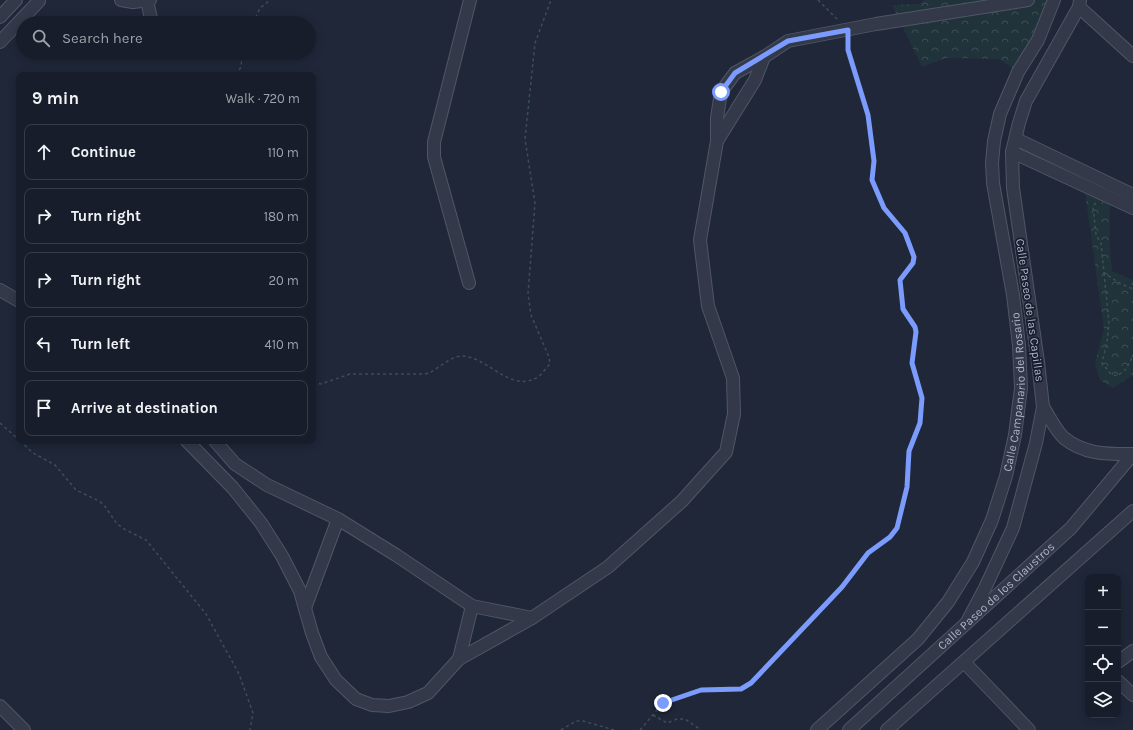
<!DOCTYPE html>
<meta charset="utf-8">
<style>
:root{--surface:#171d2b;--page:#202633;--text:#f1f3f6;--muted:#9ea2a9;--line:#363b47}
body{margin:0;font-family:Karla,sans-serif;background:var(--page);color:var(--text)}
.controls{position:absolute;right:12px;bottom:12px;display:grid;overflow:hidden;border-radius:8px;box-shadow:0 2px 10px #0003}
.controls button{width:36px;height:36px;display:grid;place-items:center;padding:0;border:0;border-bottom:1px solid var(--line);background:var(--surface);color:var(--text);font:20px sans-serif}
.stop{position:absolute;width:12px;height:12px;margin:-9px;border:3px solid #7b9bfd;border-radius:50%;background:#fff}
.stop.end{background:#7b9bfd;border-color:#fff;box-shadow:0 1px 4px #0008}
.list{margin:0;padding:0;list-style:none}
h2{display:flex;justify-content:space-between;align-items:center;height:52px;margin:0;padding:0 16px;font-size:17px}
h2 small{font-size:13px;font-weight:400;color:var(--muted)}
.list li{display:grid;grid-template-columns:26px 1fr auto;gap:12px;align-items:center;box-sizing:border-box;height:56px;margin:0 8px 8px;padding:0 8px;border:1px solid var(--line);border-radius:8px}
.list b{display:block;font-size:15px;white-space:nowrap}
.list em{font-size:13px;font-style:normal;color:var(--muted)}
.icon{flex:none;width:22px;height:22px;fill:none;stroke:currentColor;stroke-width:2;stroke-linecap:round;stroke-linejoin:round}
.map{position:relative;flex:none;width:1133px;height:730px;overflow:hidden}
.search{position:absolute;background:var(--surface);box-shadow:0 2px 10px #0003;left:16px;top:16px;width:300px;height:44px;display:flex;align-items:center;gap:10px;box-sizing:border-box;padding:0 14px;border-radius:22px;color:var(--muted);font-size:15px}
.panel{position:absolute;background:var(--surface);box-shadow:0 2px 10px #0003;left:16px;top:72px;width:300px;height:372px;border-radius:8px}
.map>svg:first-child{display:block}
.park{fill:url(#park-crowns)}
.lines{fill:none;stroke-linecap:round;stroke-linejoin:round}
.minor-casing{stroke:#505667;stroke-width:14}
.path{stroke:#3c4f54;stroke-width:1.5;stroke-dasharray:3 3;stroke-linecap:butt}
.minor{stroke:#333949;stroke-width:12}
.route{stroke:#7b9bfd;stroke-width:5}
.labels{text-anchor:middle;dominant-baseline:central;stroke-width:3.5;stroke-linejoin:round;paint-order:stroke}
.street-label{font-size:12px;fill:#adb3c6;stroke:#181e2d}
</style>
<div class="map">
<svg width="1133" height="730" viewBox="0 0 1133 730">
<defs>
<pattern id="park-crowns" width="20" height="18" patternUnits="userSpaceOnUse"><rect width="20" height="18" fill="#21333a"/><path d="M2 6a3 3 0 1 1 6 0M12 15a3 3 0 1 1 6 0" fill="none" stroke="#3f4e55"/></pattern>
</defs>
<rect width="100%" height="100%" fill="#1f2739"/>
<!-- park -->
<path class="park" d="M924,0H1054L1018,72L999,59L946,58L922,67L892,5L919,4Z
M1085,192L1110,204V249L1112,271L1133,280V375L1113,388L1100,380L1095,363L1104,329Z"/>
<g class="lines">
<!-- minor casing -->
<g class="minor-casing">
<g id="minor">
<path d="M121,0L133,2L150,0"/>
<path d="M147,1L152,23"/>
<path d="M1079,7L1133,56"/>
<path d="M0,17L16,0"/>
<path d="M0,42L39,1"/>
<path d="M1016,139L1133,195"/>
<path d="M717,141V118L721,92L735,73L764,57"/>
<path d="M1012,152L1133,208"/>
<path d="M469,283L434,157V142L470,0"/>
<path d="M0,290L19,301"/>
<path d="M1043,407C1049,416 1056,431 1064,438C1085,455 1108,454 1133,454"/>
<path d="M187,441L233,488L261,523L282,556L300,591L312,633L321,657L336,680L356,699L372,705L389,706L408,702L428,693L459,659L532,618L608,567L682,501L726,452L734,414L733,378L708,306L700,240L717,141L755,80L764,57L788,41L876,24L1028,0"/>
<path d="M215,441L235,464L267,485L338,519L396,555L472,606L532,618"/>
<path d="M305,608L338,519"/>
<path d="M967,622L985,588L1013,528L1036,443L1043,407L1038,362L1013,188L1012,152L1019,123L1026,101L1079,7L1080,0"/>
<path d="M459,659L472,606"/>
<path d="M964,662L1029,730"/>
<path d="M1118,662L1133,651"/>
<path d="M1118,681L1133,695"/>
<path d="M0,706L24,730"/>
<path id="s1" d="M817,730L918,639L948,602L973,562L992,520L1006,476L1015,435L1021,388L1019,345L1013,295L993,183L992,163L994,141L1000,114L1018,72L1038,40L1054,0"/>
<path id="s2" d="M849,730L1071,528L1133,454"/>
<path d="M887,730L1133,511"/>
</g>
</g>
<!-- path -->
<path class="path" d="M818,0L838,20
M253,23L260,8L270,0
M236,75L241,67L242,53
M1096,203L1093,206L1096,235L1101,243L1104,273L1121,284L1133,289
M1104,273L1109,323L1107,342L1102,363L1110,373L1117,376L1126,369L1133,356
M313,382L321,384L350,374H419C423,374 428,374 431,372C440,367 450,357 461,356C488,356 510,394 538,377C542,374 546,368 550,364L549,357L531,315L528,294L535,203L525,139L535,43L551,0
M0,423L19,440
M20,441L33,453L55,465L76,490L99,501L104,505L117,524L124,529L146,540L206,614L239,674L253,713L250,730
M653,715L667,723L677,719H685L701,730
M561,730L576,721H583L614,730
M640,730L663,703L701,690L741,689L751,683L842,587L867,553L890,537L897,528L907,487L909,451L920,423L922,398L912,363L916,332L915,327L903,309L900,280L913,263V257L905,233L884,208L872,180L874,161L868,115L848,50V40"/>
<!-- minor -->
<use href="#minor" class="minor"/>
</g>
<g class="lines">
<!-- route -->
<path class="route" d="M663,703L701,690L741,689L751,683L842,587L868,553L890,537L897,528L907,487L909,451L920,423L922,398L912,363L916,332L915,327L903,309L900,280L913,263L914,257L905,233L884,208L872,180L874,161L868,115L848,50V30L788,41L735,73L721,92"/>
</g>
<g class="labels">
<!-- street labels -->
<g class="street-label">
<text transform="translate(1030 310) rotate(82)">Calle Paseo de las Capillas</text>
<text stroke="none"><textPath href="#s1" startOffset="408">Calle Campanario del Rosario</textPath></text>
<text stroke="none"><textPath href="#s2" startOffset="199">Calle Paseo de los Claustros</textPath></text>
</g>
</g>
</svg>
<div class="controls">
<button>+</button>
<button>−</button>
<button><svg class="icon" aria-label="locate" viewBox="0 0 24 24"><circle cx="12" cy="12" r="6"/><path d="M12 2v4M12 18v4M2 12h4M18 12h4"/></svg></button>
<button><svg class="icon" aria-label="layers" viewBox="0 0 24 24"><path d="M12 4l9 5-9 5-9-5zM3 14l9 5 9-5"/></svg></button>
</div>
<div class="stop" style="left:721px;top:92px"></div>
<div class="stop end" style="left:663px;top:703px"></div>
<div class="search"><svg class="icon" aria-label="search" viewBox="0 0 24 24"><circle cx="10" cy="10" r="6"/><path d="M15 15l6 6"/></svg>Search here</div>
<section class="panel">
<h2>9 min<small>Walk · 720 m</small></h2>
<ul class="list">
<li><svg class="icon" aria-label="ahead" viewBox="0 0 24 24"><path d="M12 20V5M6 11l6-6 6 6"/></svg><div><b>Continue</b></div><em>110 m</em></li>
<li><svg class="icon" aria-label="right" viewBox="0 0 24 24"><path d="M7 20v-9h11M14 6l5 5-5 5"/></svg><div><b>Turn right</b></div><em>180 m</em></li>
<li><svg class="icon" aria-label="right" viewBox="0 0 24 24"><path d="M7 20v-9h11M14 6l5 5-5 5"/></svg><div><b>Turn right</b></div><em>20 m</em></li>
<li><svg class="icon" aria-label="left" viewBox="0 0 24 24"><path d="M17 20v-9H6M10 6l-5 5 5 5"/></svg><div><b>Turn left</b></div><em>410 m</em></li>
<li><svg class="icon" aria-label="arrive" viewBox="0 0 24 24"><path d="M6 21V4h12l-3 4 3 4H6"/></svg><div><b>Arrive at destination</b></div></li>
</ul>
</section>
</div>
